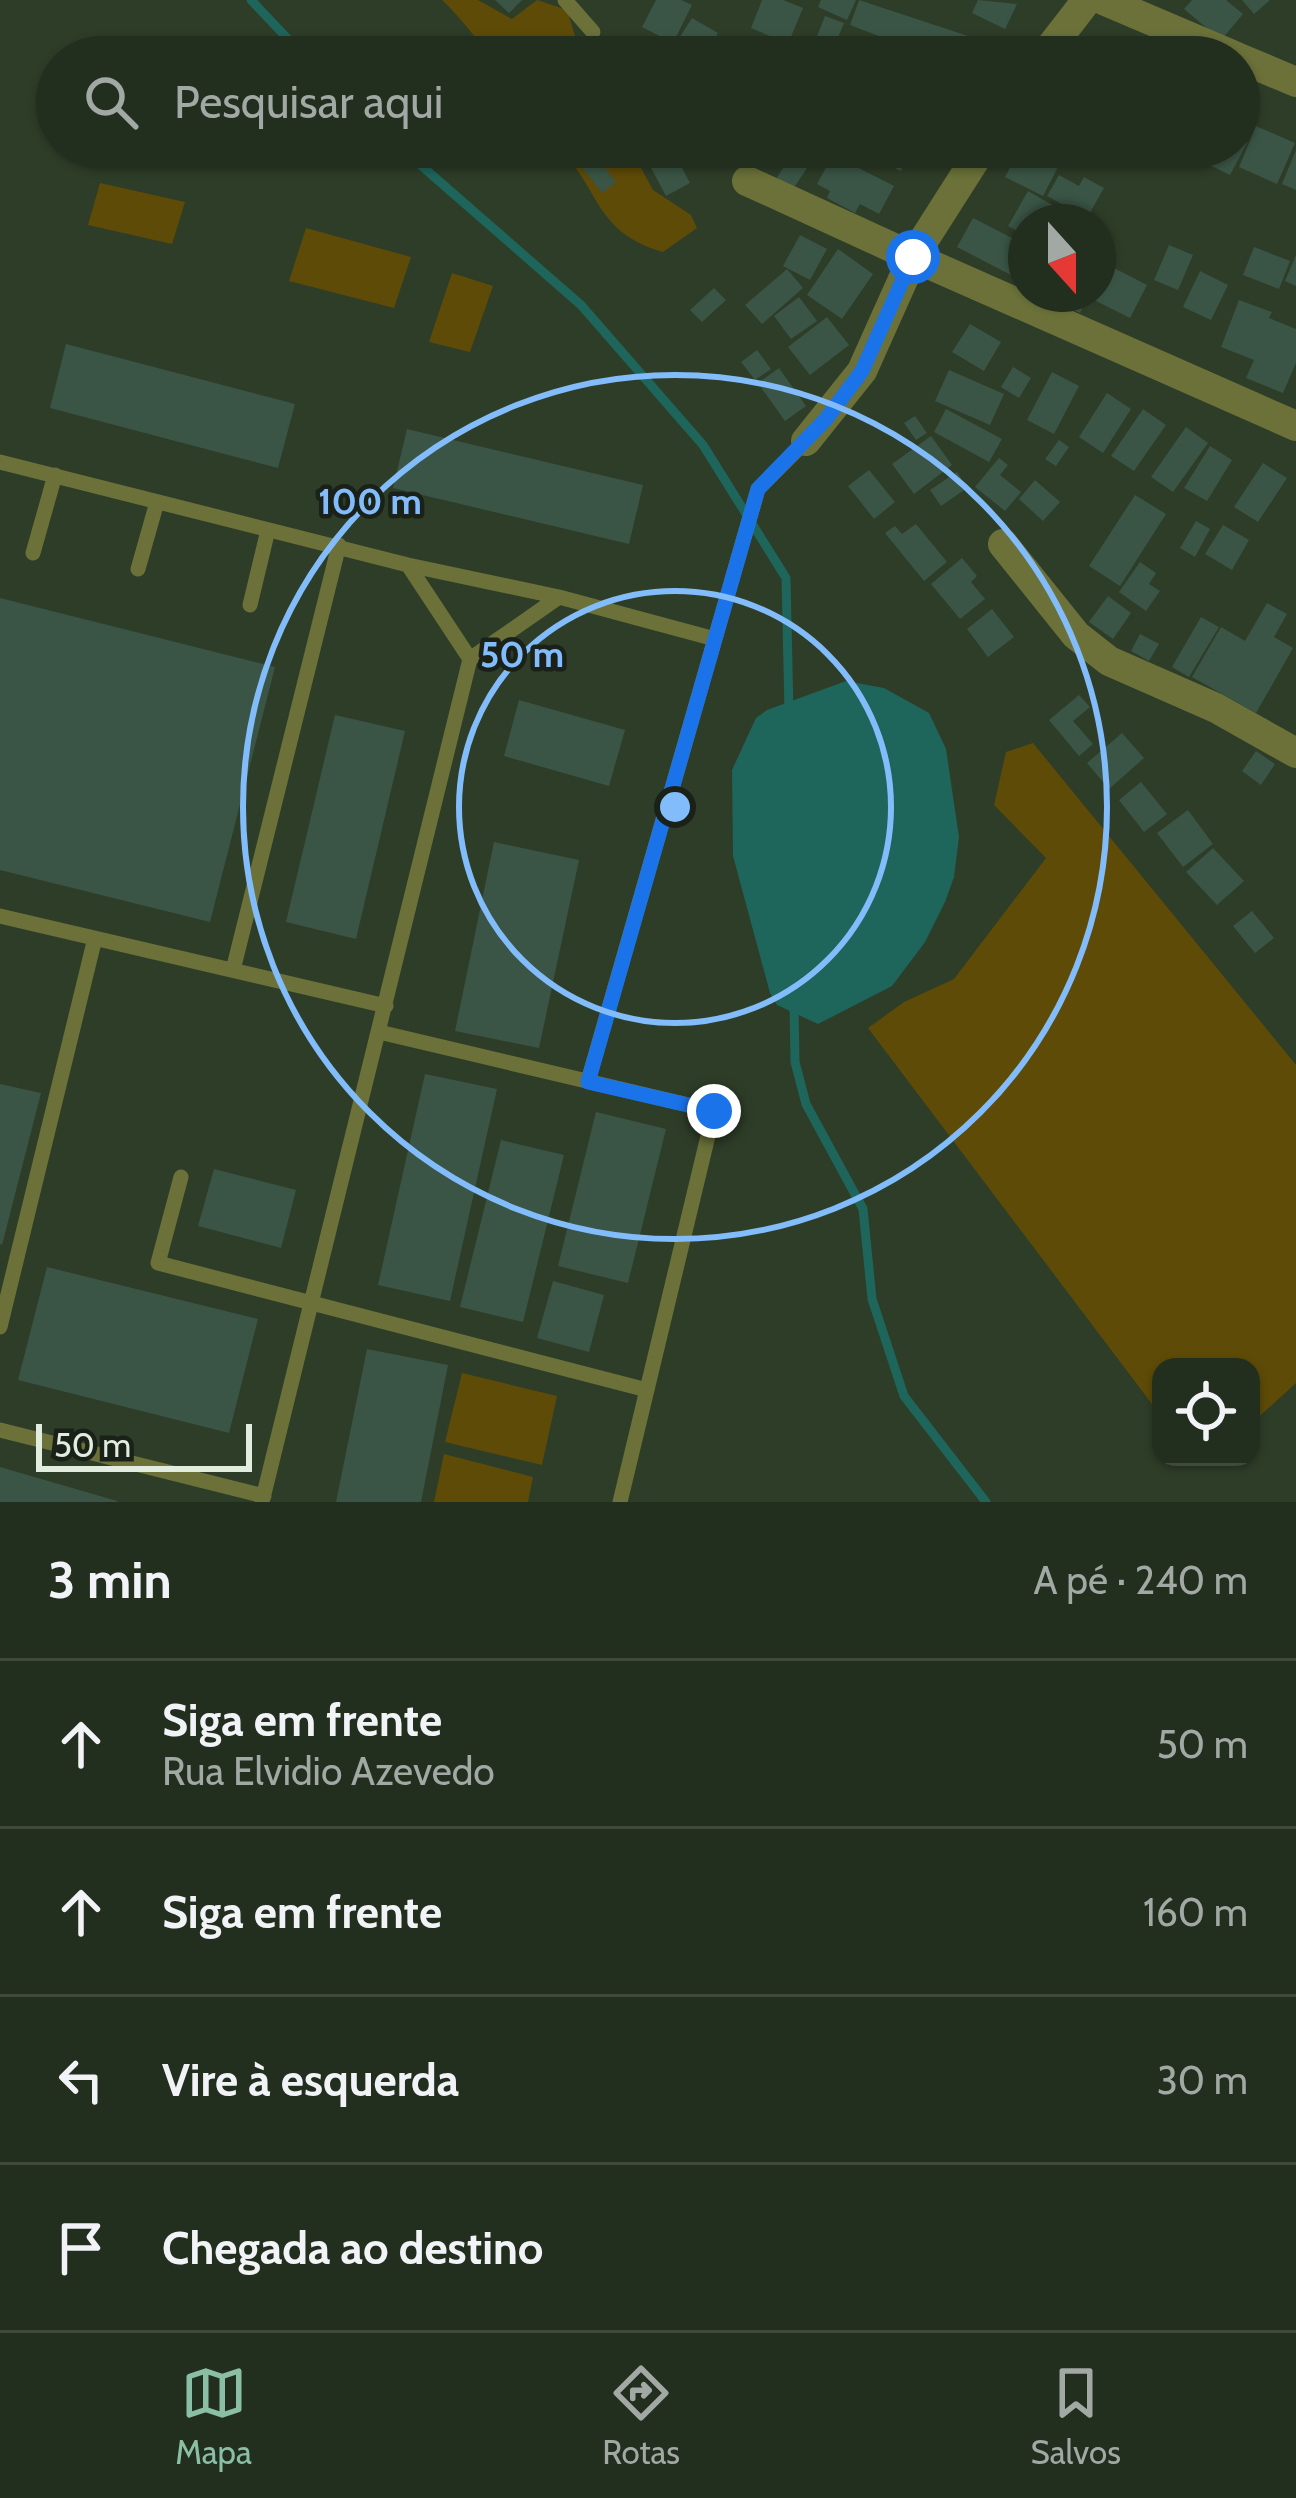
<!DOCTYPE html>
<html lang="pt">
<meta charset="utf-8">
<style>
:root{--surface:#222e1e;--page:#2e3a2b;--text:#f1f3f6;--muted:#a2a8a4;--line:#3f4a3c;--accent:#8abfa5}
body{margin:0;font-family:Cabin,sans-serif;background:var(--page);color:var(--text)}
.controls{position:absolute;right:36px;bottom:36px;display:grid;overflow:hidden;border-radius:24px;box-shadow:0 3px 9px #0004}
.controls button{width:108px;height:108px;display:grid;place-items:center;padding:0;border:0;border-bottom:3px solid var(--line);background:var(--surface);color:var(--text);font:60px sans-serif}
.compass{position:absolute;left:1008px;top:204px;width:108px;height:108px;border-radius:50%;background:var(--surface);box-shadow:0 3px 9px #0004;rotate:159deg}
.scale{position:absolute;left:36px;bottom:30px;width:216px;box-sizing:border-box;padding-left:12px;border:6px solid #e2ecdf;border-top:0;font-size:33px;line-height:42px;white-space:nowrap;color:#e2ecdf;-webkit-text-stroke:9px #1a2118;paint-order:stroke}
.stop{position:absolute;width:36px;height:36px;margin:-27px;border:9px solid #1a73e8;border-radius:50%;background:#fff}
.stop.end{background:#1a73e8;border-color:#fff;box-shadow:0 3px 12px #0008}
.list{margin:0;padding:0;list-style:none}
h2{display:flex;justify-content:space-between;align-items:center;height:156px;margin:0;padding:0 48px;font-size:51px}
h2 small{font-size:39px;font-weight:400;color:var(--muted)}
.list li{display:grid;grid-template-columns:78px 1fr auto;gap:36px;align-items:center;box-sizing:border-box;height:168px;padding:0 48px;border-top:3px solid var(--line)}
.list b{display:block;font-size:45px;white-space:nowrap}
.list p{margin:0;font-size:39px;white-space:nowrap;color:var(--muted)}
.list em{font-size:39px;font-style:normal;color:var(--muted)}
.icon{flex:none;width:66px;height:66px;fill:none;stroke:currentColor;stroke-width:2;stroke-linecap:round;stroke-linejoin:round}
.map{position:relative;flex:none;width:1296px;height:1502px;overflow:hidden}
.search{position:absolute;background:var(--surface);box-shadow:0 3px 9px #0004;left:36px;right:36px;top:36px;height:132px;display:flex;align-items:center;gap:30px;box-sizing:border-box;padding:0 42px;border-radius:66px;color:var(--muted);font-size:45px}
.sheet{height:828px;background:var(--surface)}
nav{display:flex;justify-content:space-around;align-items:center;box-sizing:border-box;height:168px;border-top:3px solid var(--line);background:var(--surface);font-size:33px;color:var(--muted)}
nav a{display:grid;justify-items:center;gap:6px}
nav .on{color:var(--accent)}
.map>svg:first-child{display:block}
.green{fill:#5e4b07}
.water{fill:#1e655b}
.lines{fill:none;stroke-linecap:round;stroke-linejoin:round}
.stream{stroke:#1e655b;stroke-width:9}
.building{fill:#3a5546}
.service{stroke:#6b7139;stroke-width:15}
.minor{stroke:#6b7139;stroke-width:30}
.tertiary{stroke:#6b7139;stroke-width:30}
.route{stroke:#1a73e8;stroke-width:15}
.ring{fill:none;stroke:#82bcfa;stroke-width:6}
.centre{fill:#82bcfa;stroke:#1a2118;stroke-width:6}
.ring-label{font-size:36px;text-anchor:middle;font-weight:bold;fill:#82bcfa;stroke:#1a2118;stroke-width:9;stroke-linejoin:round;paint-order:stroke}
</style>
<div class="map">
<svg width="1296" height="1502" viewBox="0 0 1296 1502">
<rect width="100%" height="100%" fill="#2e3d28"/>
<!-- green -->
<path class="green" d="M442,0H478L512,19L537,0L567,10L577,42L569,57H488C482,43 455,12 442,0Z
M557,147H668L640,166L653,190L691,215L697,228L663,252C593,232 600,186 557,147Z
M100,183L185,202L172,244L88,225Z
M306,228L411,257L394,308L289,281Z
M452,273L493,286L470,352L429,342Z
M1033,743L1296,1065V1383L1251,1424V1367H1161V1416L868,1028L904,1002L954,979L1046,858L994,805L1006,752Z
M462,1373L557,1396L542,1465L445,1442Z
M444,1454L533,1477L528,1502H434Z"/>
<!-- water -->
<path class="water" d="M846,681L884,688L929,713L946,749L959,837L954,877L945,902L925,942L892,986L818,1024L777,1005L770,993L733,856L732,770L756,718L767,710Z"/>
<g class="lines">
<!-- stream -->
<path class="stream" d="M251,0L305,57
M400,147L581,305L703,445L786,578L789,712
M794,1005L795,1062L806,1104L863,1209L872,1299L904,1396L986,1502"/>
</g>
<!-- building -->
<path class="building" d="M495,0H522L509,13Z
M656,0H681L692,5L673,43L642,27Z
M762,0H783L803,8L788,44L751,28Z
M821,0H856L847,20L818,7Z
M859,0L971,37L963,57H934L850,25Z
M978,0L1017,4L1005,29L972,13Z
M1192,0H1226L1243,14L1221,40L1184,9Z
M1242,0H1270L1254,14Z
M825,16L844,23L834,47L816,39Z
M692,18L718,33L703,57L676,43Z
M761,36L784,47L780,57H751Z
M610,38L622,50L615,57H592Z
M516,45L527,57H503Z
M1256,126L1295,143L1277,184L1239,167Z
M1239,139L1247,143L1230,175L1191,156L1195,147H1239Z
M820,147H857L852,161Z
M868,147H904L910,150L901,171L865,154Z
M796,148L813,159L793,189L776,179Z
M1020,148L1058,167L1043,196L1005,177Z
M591,150L616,182L602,193L577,161Z
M1296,150V190L1282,184Z
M673,151L690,183L666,196L649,164Z
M833,155L894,186L879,214L860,204L855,213L827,198L830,191L817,184Z
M1059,175L1079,186L1084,177L1104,188L1087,218L1047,196Z
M1028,191L1082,222H1026V236L1008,226Z
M973,218L1026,245V283L957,247Z
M800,235L827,249L810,280L783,266Z
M1169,245L1193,255L1178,290L1154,280Z
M1254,247L1290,261L1279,289L1243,275Z
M838,249L873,274L842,319L807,295Z
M1296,255V286L1285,281Z
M1112,267L1147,285L1130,318L1096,301Z
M787,269L803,288L762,324L745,305Z
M1200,271L1228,285L1211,320L1183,307Z
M714,288L726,300L702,322L690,310Z
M1042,294H1089L1080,313Z
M799,297L817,321L791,339L774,316Z
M1239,300L1272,312L1269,318L1296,329V363L1283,393L1246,378L1254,360L1221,347Z
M827,317L849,345L810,375L788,347Z
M970,324L1001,342L984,371L952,352Z
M66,344L295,404L278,468L50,408Z
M757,350L771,369L755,380L741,362Z
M1013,367L1031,378L1019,398L1001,387Z
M779,368L806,406L785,421L758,383Z
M949,370L1004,394L990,425L935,401Z
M1052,372L1079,386L1054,434L1027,420Z
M1107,393L1131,409L1103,453L1079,437Z
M946,409L1002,439L989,462L934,432Z
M1143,409L1166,425L1134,471L1111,456Z
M915,416L927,433L916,440L904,423Z
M1186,427L1208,443L1173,492L1151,477Z
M407,429L643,485L629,544L393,488Z
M931,436L952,465L914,494L892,464Z
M1059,440L1069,447L1056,466L1045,459Z
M1210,446L1232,460L1207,501L1184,488Z
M999,458L1008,465L1000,475L1021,492L1005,511L975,487Z
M1263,463L1287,478L1258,522L1234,507Z
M869,470L895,502L874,519L848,486Z
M957,472L967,488L941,506L930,490Z
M1035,480L1060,502L1043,521L1019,499Z
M1135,495L1166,514L1120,586L1089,566Z
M1196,521L1210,529L1195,557L1180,548Z
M916,524L947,562L924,581L885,533L895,526L902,534Z
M1223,525L1249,540L1232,570L1205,554Z
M962,558L977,576L971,582L985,599L960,619L931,584Z
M1140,562L1156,573L1149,584L1160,591L1146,611L1119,592Z
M1108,596L1131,613L1113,639L1089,622Z
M0,598L275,667L210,922L0,870Z
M1267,603L1287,614L1274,637L1293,648L1256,713L1192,677L1221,627L1245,641Z
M992,609L1014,637L988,657L967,629Z
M1201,617L1219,627L1189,677L1172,667Z
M1140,634L1159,644L1149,661L1131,651Z
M1079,695L1090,707L1073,721L1093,744L1079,756L1049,720Z
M519,700L625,730L609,786L504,756Z
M335,715L405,731L356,939L286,922Z
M1122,733L1144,758L1109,789L1087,763Z
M1256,751L1275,764L1261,785L1242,771Z
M1141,782L1167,814L1144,832L1119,800Z
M1188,810L1213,844L1183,867L1157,833Z
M494,842L579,860L539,1048L455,1031Z
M1213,848L1244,881L1217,905L1186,872Z
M1252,911L1274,938L1255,953L1233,926Z
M425,1074L497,1089L450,1301L378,1285Z
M0,1084L41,1093L2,1245L0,1244Z
M596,1112L666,1129L628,1283L558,1266Z
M501,1140L564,1155L523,1322L460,1307Z
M214,1169L296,1190L281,1248L198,1226Z
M47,1267L258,1319L229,1433L18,1380Z
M553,1281L604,1295L589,1352L537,1338Z
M367,1349L448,1365L421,1502H336Z
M0,1467L117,1501V1502H0Z"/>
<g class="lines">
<!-- service -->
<path class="service" d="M565,0L593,32
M0,462L408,565L559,597L715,639
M33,553L55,475
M408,565L470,659
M138,569L157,502
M250,605L268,530
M0,916L386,1006
M233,970L339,545
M379,1032L714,1111L620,1502
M588,1081L758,489L806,441
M181,1177L158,1263L647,1390
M0,1327L95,938
M0,1430L264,1496
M262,1502L470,659L559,597"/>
<!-- minor -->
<path class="minor" d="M1103,0L1237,57
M1239,58L1296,82
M747,181L913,257L862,371L806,441
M1003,544L1076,635L1109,661L1216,708L1296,753"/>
<!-- tertiary -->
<path class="tertiary" d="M1043,57L1087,0
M983,147L913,257L1296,426"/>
</g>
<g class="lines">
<!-- route -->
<path class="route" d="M714,1111L588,1082L758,489L826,419L862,371L913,257"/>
</g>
<!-- distance rings -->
<g class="ring">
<circle cx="675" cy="807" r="216"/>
<circle cx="675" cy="807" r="432"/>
</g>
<circle cx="675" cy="807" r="18" class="centre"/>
<g class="ring-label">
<text x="370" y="514">100 m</text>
<text x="522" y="667">50 m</text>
</g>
</svg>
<div class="controls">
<button><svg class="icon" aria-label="locate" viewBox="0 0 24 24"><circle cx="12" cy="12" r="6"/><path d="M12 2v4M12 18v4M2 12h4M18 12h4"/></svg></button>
</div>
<svg class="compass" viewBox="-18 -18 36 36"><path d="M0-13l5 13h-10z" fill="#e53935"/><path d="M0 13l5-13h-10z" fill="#a2a8a4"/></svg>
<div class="scale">50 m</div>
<div class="stop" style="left:913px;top:257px"></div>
<div class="stop end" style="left:714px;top:1111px"></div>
<div class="search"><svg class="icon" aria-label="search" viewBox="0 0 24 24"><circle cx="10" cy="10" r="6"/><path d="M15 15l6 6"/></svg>Pesquisar aqui</div>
</div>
<section class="sheet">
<h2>3 min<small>A pé · 240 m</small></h2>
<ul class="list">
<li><svg class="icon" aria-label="ahead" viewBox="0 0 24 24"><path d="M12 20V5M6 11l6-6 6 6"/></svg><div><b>Siga em frente</b><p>Rua Elvidio Azevedo</p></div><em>50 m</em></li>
<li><svg class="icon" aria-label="ahead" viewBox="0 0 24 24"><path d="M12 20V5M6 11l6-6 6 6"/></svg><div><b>Siga em frente</b></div><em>160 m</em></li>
<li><svg class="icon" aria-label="left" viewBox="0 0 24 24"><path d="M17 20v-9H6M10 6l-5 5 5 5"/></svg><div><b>Vire à esquerda</b></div><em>30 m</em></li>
<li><svg class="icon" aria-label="arrive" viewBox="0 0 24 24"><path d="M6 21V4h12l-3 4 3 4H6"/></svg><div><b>Chegada ao destino</b></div></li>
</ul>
</section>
<nav>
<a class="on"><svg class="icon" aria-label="map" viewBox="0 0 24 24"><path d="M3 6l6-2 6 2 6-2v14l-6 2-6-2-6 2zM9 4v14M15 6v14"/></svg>Mapa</a>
<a><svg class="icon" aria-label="directions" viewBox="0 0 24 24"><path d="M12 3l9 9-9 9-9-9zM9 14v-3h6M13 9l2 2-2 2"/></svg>Rotas</a>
<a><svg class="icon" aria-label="saved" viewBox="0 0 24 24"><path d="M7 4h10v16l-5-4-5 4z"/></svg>Salvos</a>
</nav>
